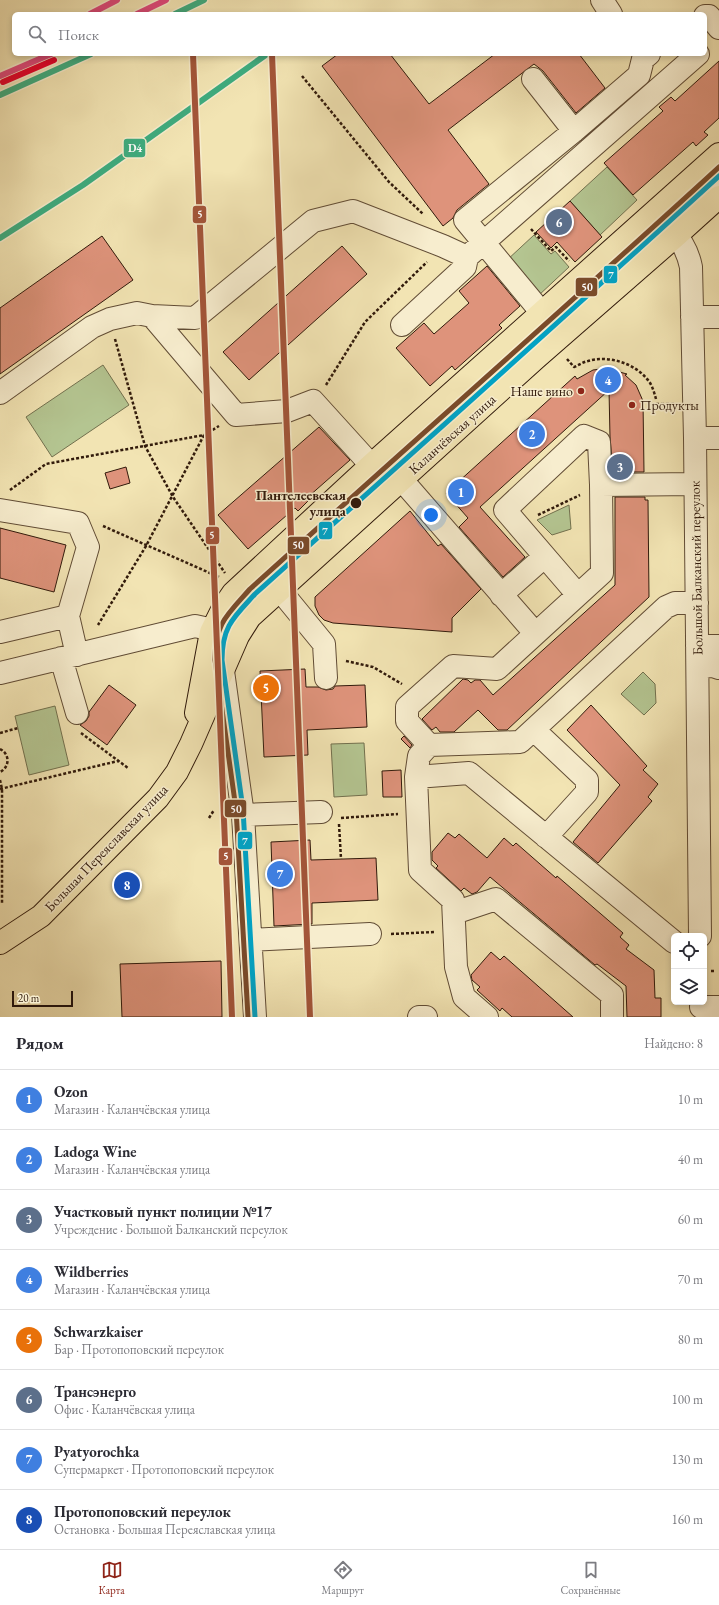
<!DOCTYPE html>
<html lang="ru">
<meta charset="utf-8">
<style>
:root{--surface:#fff;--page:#f7f7f7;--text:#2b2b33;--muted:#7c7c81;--line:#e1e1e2;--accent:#8f2418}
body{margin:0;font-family:"EB Garamond",serif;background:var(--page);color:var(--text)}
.controls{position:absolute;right:12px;bottom:12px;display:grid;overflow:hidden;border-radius:6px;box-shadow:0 2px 6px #0003}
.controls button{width:36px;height:36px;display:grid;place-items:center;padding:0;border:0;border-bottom:1px solid var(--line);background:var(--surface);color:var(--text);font:20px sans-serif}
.scale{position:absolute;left:12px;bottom:10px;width:61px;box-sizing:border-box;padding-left:4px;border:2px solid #311a0b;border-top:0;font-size:11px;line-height:14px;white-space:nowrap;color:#311a0b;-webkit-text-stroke:3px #f7edce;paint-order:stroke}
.you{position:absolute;left:431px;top:515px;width:14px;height:14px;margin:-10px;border:3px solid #fff;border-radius:50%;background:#1a73e8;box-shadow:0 0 0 6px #1a73e833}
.badge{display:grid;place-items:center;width:26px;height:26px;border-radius:50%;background:var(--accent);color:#fff;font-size:13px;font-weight:700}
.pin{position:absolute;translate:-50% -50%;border:2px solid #fff;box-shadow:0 1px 4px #0006}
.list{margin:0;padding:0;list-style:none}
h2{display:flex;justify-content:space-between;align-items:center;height:52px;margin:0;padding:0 16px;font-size:17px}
h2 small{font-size:13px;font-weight:400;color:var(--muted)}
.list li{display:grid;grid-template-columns:26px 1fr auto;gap:12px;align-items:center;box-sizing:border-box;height:60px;padding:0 16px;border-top:1px solid var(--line)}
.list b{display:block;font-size:15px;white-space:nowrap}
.list p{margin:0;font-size:13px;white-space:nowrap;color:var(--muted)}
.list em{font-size:13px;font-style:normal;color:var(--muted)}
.icon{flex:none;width:22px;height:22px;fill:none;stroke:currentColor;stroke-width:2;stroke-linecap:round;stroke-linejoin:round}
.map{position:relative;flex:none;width:719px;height:1017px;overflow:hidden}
.search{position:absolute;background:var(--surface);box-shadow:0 2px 6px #0003;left:12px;right:12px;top:12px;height:44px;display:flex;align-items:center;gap:10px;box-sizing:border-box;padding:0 14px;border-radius:6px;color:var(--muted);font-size:15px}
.sheet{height:532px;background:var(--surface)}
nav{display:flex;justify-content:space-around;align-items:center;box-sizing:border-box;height:56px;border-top:1px solid var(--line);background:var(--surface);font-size:11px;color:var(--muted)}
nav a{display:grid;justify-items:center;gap:2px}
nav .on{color:var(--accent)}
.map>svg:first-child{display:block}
.green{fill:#b4c591;stroke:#72704e}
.building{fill:#de937b;stroke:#311a0b}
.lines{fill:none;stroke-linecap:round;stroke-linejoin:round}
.minor-casing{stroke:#614c35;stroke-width:24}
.major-casing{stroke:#311a0b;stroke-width:24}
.path{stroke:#311a0b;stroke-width:2.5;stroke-dasharray:3 2;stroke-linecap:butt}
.minor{stroke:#f7edce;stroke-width:22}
.major{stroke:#f2e4b3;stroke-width:22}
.rail-1-casing{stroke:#f7edce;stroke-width:9}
.rail-2-casing{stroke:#f7edce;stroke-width:9}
.rail-3-casing{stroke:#f7edce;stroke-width:9}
.rail-1{stroke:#3eac7f;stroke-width:6}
.rail-2{stroke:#df477c;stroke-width:6}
.rail-3{stroke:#e4002b;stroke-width:6}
.tram-1-casing{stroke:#f7edce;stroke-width:8}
.tram-2-casing{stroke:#f7edce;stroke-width:8}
.tram-1{stroke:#7a4b2a;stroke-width:5}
.tram-2{stroke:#02a2c4;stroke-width:5}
.metro-1-casing{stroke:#f7edce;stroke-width:9}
.metro-1{stroke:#a35539;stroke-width:6}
.poi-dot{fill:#8f2418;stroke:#f7edce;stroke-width:1.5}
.stop-dot{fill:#311a0b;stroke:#f7edce;stroke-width:1.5}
.labels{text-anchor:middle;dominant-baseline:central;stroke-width:3;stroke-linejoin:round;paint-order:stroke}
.poi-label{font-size:14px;fill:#311a0b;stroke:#f7edce;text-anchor:end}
.street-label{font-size:14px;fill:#311a0b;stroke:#f7edce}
.stop-label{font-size:14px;font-weight:bold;fill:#311a0b;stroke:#f7edce;text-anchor:end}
.line-badge{stroke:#f7edce;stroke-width:1.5}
.badge-label{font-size:11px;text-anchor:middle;font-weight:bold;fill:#fff}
</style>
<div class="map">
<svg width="719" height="1017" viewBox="0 0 719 1017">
<rect width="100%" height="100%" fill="#f2e4b3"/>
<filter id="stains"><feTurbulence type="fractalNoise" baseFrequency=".005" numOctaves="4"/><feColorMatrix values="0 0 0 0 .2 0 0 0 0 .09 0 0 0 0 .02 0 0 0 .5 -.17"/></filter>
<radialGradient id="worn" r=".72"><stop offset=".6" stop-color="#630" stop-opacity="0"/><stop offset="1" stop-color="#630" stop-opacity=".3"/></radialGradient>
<!-- green -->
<path class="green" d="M607,167L637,200L600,235L570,201Z
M534,235L551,254L555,251L569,267L538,296L506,261Z
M103,365L129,405L52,457L26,417Z
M569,505L571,529L552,535L537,520Z
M643,672L655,684L656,703L644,715L621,694Z
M55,706L69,765L29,775L15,716Z
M364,743L367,795L334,797L331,744Z"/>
<!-- building -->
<path class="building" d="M338,54H390L429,104L495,54H579L605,88L576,113L543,71L534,64L448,130L489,184L457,210L453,218L443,226L322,66Z
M719,61V118L704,132L708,135L696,146L693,142L633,195L604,163L663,111L659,107L671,97L675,101Z
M570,201L602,237L575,262L557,242L551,248L536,232Z
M102,236L133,280L0,374V308Z
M342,246L367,274L249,380L223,352Z
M487,266L520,306L499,325L502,328L455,370L452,366L430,386L396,348L424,323L434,334L469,303L459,291Z
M601,369H608L627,374L625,375L636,385L643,401L644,472H613L610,437L609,390L480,507L525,557L503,577L459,527L468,518L446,493L575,376L577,379L593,370Z
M319,427L350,460L308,497L310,499L298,511L295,508L248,549L218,515Z
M126,467L130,483L110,489L105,473Z
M615,497H645V500H648L649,597L507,730H498L478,710L454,732H440L436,727L432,730L422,719L463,679L468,680L471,683L475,680H480L493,695L615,585Z
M410,511L438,546L441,544L481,589L452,618V632L333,623L324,620L319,615L315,606V597Z
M0,528L66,545L54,592L0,578Z
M305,669L306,687H318L326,690L333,689L335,686L365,685L367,727L307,730L308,755L264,757L260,671Z
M109,685L136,705L107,745L80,725L86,721L89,716V712Z
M591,705L647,766L643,770L658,784L648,797L652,801L598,863L573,842L620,785L567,730Z
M404,736L412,745L410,748L401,739Z
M401,770L402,797H383L382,771Z
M448,833L455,838L459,834L487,858L504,838L513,846L516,843L556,878L557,876L623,933L620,937L629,945L626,949L654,970L655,998H661V1017H627L626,986L597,964L595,965L490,877L477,892L472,894L464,888L461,891L436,868L438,866L432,860V852Z
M310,840L311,860L376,858L378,900L312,903V924L274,926L271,842Z
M491,952L500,960L504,956L573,1017H512L502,1008L500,1011L477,990L480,987L472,980L471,975Z
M221,961L222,1017H122L120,964Z"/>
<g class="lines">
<!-- minor casing -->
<g class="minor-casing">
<path id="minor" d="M602,0L611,14
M705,16H709L719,28
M533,79L574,131
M665,221C678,237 687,247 691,267L695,438L700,936
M542,313L465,220L574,131L639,75L643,59L649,54
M152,316L195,318L313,221L353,211L443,246L467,257
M692,317H719
M402,325L465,267L467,257L698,54
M0,393L92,327L110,319L137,313L152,316L236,415L287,411L313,401L371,465
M695,438H719
M401,479L535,633
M0,510L78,523L88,547L68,616L77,655
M279,589L324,644L326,678
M501,595L544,557
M578,595L505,510L584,436L599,442L601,485L695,484
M0,632L68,616
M697,646H719
M61,658L77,713
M698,667L713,666L719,668
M0,673L195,626L204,628L211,632L216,638L223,671L243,815L255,1017
M211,674L222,639L231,619L254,593L719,174
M534,730L587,780V792L546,837
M429,745L407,721V707L453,666L497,669L602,573L601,485
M416,777L469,773L674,942
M243,815L321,812
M454,913L496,899L612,995V1017
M251,940L370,934
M701,1007H719
M419,1017H426
M487,1017L464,997L456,967L453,900L420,870L416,777L419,756L429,745L520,742L666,607L675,603H697"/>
</g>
<!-- major casing -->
<g class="major-casing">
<path id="major" d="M196,713L211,632L224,606L233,593L371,465L719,154
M0,943L41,916L158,798L177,772L191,744L238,636L250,617L536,358L677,235L719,197"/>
</g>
<!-- path -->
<path class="path" d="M302,76L389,182L423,214
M531,229L551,251L556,247L569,261
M115,339L145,446L173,497L225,573
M567,359L574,367C579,365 583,362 588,361C608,355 634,363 647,379C652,384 654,392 656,399
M326,385L365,322L427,262
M656,404H674
M204,435L219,426
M10,490L46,464L204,435L146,546L98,625
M538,515L580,495
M103,526L219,577
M346,661L373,667L402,684
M0,733L18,728
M81,733L128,768
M0,749C10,754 10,767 0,772
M0,780L2,789V903
M0,789L118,761
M209,818L214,810
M341,818L398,814
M339,824L341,859
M391,934L434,932
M711,971H715"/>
<!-- minor -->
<use href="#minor" class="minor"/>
<!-- major -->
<use href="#major" class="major"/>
<!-- rail-1 casing -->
<g class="rail-1-casing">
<path id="rail-1" d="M175,14L204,0
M0,95L91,54
M0,238L83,185L267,54"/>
</g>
<!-- rail-2 casing -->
<g class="rail-2-casing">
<path id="rail-2" d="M90,14L117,0
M137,14L166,0
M0,76L51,54"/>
</g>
<!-- rail-3 casing -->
<g class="rail-3-casing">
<path id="rail-3" d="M3,82L54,60"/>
</g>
<!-- rail-1 -->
<use href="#rail-1" class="rail-1"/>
<!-- rail-2 -->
<use href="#rail-2" class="rail-2"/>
<!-- rail-3 -->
<use href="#rail-3" class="rail-3"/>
<!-- tram-1 casing -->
<g class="tram-1-casing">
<path id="tram-1" d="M248,1017L236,809L215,660C215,623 227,615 250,589C406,448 564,309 719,167"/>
</g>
<!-- tram-2 casing -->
<g class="tram-2-casing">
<path id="tram-2" d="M255,1017L243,809L222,660C222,626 234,617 255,594C410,455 565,317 719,176"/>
</g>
<!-- tram-1 -->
<use href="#tram-1" class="tram-1"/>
<!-- tram-2 -->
<use href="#tram-2" class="tram-2"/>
<!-- metro-1 casing -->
<g class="metro-1-casing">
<path id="metro-1" d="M193,54L232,1017
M272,54L310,1017"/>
</g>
<!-- metro-1 -->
<use href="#metro-1" class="metro-1"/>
</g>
<!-- markers -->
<g class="poi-dot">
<circle cx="581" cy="391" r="4"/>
<circle cx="632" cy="405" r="4"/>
</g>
<circle class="stop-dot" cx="356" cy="503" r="6"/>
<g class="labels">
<!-- poi labels -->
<g class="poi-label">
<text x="573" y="391">Наше вино</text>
<text x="640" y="405" text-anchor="start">Продукты</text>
</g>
<!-- street labels -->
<g class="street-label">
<text transform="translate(452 434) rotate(-42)">Каланчёвская улица</text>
<text transform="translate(696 568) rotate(-91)">Большой Балканский переулок</text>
<text transform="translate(106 848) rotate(-46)">Большая Переяславская улица</text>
</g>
<!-- stop labels -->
<g class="stop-label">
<text x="346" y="495">Пантелеевская<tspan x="346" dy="16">улица</tspan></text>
</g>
</g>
<g class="line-badge">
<rect x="123" y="138" width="23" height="20" rx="4" fill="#3eac7f"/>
<rect x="192" y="205" width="15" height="19" rx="4" fill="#a35539"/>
<rect x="603" y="265" width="15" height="19" rx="4" fill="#02a2c4"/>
<rect x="575" y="277" width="23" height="20" rx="4" fill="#7a4b2a"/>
<rect x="318" y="521" width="15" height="19" rx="4" fill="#02a2c4"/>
<rect x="205" y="526" width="15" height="19" rx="4" fill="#a35539"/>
<rect x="287" y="536" width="23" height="19" rx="4" fill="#7a4b2a"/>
<rect x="224" y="799" width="23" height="19" rx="4" fill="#7a4b2a"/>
<rect x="237" y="831" width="16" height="19" rx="4" fill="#02a2c4"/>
<rect x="218" y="847" width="15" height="19" rx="4" fill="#a35539"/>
</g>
<g class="badge-label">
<text x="135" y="152">D4</text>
<text x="200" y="218">5</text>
<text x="611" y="279">7</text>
<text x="587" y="291">50</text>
<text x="325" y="535">7</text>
<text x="212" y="539">5</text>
<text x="298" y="549">50</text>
<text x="236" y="813">50</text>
<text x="245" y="845">7</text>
<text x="226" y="860">5</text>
</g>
<rect width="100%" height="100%" filter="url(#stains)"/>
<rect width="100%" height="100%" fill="url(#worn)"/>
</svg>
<div class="controls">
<button><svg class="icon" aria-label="locate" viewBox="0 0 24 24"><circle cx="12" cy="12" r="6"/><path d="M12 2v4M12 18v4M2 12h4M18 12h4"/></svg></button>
<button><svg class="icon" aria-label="layers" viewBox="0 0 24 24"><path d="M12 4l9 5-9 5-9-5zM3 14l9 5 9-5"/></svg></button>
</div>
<div class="scale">20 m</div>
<div class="you"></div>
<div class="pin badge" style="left:461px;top:492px;background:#3f7fe0">1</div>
<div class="pin badge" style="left:532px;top:434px;background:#3f7fe0">2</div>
<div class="pin badge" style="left:620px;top:467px;background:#5c6f8a">3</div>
<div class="pin badge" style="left:608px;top:380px;background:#3f7fe0">4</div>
<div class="pin badge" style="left:266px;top:688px;background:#e8710a">5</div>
<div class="pin badge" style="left:559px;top:222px;background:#5c6f8a">6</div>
<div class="pin badge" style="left:280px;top:874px;background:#3f7fe0">7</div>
<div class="pin badge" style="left:127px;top:885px;background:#1a4fb4">8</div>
<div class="search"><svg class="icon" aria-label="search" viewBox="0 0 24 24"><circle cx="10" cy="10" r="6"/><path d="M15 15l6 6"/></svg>Поиск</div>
</div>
<section class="sheet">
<h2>Рядом<small>Найдено: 8</small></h2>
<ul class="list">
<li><span class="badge" style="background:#3f7fe0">1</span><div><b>Ozon</b><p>Магазин · Каланчёвская улица</p></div><em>10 m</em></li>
<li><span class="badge" style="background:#3f7fe0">2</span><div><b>Ladoga Wine</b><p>Магазин · Каланчёвская улица</p></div><em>40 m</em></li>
<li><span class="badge" style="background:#5c6f8a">3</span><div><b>Участковый пункт полиции №17</b><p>Учреждение · Большой Балканский переулок</p></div><em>60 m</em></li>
<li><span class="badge" style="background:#3f7fe0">4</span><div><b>Wildberries</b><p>Магазин · Каланчёвская улица</p></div><em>70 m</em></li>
<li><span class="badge" style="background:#e8710a">5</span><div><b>Schwarzkaiser</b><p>Бар · Протопоповский переулок</p></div><em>80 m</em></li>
<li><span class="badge" style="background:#5c6f8a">6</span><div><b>Трансэнерго</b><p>Офис · Каланчёвская улица</p></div><em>100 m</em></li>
<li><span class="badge" style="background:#3f7fe0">7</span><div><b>Pyatyorochka</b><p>Супермаркет · Протопоповский переулок</p></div><em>130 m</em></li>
<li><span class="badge" style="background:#1a4fb4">8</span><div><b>Протопоповский переулок</b><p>Остановка · Большая Переяславская улица</p></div><em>160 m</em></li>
</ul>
</section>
<nav>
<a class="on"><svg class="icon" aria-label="map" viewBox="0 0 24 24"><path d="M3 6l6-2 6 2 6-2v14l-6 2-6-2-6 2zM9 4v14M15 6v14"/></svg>Карта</a>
<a><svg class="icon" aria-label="directions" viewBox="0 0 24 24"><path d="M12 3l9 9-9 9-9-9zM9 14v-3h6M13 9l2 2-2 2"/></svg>Маршрут</a>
<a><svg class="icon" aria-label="saved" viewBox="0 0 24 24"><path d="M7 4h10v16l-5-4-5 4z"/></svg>Сохранённые</a>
</nav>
